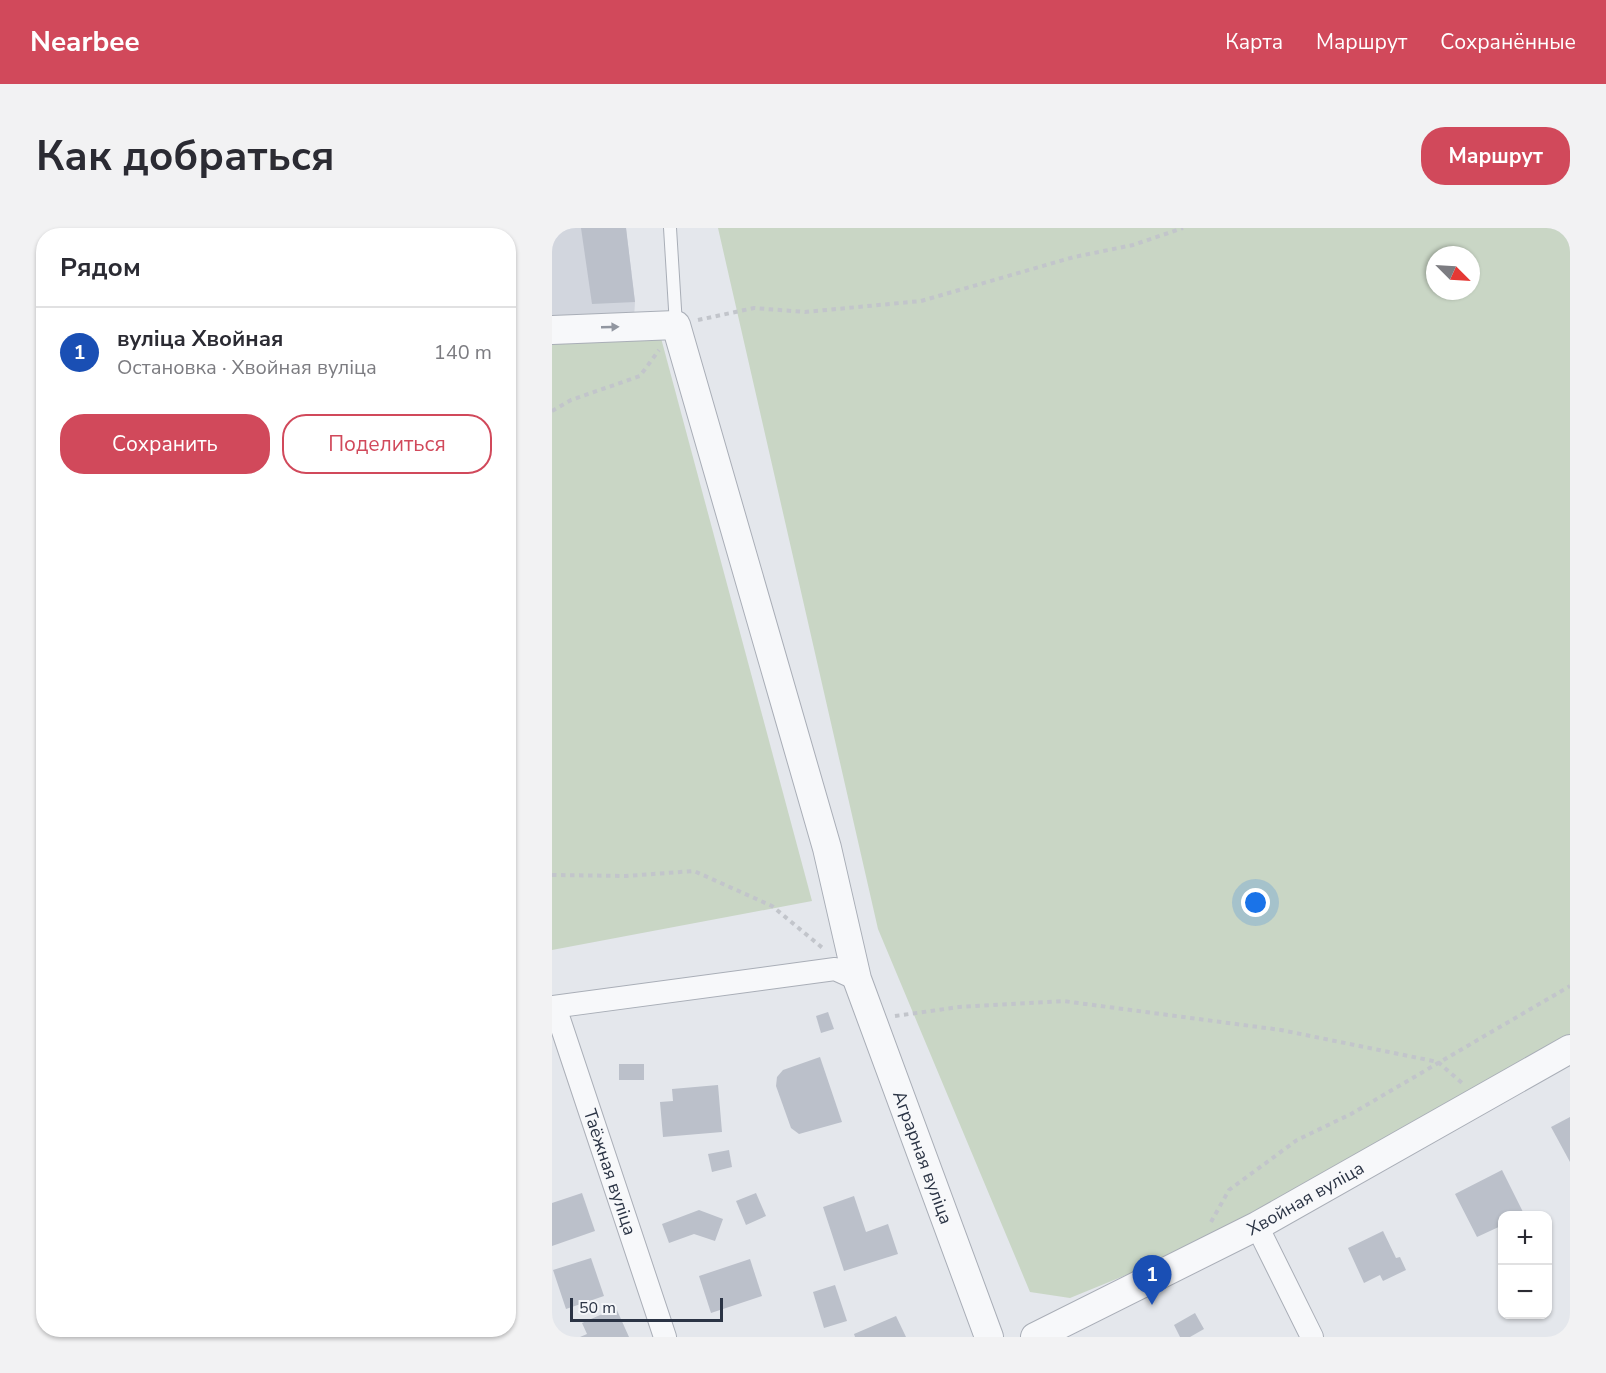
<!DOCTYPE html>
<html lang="ru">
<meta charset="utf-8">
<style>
body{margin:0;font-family:"Nunito Sans",sans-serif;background:#f2f2f3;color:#2b2b33}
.controls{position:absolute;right:18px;bottom:18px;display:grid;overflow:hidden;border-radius:12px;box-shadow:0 2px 4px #0004}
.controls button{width:54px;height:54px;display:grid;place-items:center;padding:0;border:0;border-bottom:2px solid #e1e1e2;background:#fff;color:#2b2b33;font:30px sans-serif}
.compass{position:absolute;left:874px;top:18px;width:54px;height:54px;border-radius:50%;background:#fff;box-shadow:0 2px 4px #0004;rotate:114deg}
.scale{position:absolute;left:18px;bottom:15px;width:153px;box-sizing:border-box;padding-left:6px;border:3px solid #2b3445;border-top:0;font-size:16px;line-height:21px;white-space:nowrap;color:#2b3445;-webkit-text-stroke:4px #f4f6f9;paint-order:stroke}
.you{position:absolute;left:704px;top:675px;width:21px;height:21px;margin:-15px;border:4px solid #fff;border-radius:50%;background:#1a73e8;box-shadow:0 0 0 9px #1a73e833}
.badge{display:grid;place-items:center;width:39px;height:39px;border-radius:50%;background:#d1495b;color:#fff;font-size:20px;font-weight:700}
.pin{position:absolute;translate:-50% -50px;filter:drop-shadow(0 2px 3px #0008)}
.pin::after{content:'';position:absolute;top:32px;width:21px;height:18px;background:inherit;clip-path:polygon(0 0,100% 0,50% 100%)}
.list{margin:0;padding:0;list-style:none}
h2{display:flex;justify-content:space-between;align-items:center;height:78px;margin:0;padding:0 24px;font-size:26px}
h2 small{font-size:20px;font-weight:400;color:#7c7c81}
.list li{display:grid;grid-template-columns:39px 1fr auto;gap:18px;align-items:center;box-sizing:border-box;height:90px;padding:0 24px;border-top:2px solid #e1e1e2}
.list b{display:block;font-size:22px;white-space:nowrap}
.list p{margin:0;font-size:20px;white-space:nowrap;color:#7c7c81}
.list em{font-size:20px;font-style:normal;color:#7c7c81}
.actions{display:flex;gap:12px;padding:18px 24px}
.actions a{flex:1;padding:14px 0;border:2px solid #d1495b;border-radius:24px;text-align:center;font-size:21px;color:#d1495b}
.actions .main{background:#d1495b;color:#fff}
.map{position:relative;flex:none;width:1018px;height:1109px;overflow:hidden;border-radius:24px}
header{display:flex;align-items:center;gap:36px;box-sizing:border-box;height:84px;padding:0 30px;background:#d1495b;color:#fff}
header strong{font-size:28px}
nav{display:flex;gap:33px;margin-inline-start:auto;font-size:21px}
.intro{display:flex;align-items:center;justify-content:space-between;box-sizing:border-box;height:144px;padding:0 36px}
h1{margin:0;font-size:42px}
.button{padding:15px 27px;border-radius:24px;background:#d1495b;color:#fff;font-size:21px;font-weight:700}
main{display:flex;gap:36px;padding:0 36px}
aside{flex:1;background:#fff;border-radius:24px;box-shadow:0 2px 4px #0004}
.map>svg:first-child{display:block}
.built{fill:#d2d6de}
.green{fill:#c9d6c5;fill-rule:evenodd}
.building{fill:#bbc0ca}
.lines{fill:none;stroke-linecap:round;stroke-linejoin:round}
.service-casing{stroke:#a9aeb7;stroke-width:14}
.minor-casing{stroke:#a9aeb7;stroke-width:24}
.tertiary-casing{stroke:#a9aeb7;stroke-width:30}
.path{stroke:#c2c5cb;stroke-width:4;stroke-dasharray:4.5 4.5;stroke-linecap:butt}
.service{stroke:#f7f8fa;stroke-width:12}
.minor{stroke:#f7f8fa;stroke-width:22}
.tertiary{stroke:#f7f8fa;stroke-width:28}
.oneway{fill:#9196a0}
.labels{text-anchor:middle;stroke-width:4.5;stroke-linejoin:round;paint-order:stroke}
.street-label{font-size:18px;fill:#2b3445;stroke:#f4f6f9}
</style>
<header>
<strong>Nearbee</strong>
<nav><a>Карта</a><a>Маршрут</a><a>Сохранённые</a></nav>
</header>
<div class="intro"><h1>Как добраться</h1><a class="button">Маршрут</a></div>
<main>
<aside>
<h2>Рядом<small></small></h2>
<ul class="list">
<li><span class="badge" style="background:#1a4fb4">1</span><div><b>вуліца Хвойная</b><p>Остановка · Хвойная вуліца</p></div><em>140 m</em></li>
</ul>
<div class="actions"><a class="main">Сохранить</a><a>Поделиться</a></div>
</aside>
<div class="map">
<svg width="1018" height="1109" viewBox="0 0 1018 1109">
<rect width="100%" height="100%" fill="#e4e7ec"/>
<!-- built -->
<path class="built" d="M0,0H74L83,74L82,90L0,93Z"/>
<!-- green -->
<g class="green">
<path d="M166,0H1018V806L703,984L601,1036L518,1070L478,1064L326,701ZM883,27H919V63H883Z"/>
<path d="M109,110L260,673L0,722V116Z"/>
</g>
<!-- building -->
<g class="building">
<path d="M29,0H74L83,74L40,76Z"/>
<path d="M276,784L282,801L269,805L264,788Z"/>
<path d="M268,829L290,894L247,906L239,900L224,858L225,849L231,842Z"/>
<rect x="67" y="836" width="25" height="16"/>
<path d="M166,857L170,904L111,909L108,874L121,873L120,861Z"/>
<path d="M1018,889V934L999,899Z"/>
<path d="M177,922L180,939L160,944L156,926Z"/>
<path d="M950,942L972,986L951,988V997L925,1009L903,966Z"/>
<path d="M30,965L43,1003L0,1018V975Z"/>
<path d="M204,965L214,988L194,997L184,973Z"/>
<path d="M302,968L314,1004L336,996L346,1026L292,1043L271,979Z"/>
<path d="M147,982L171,991L163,1013L142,1006L117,1015L110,996Z"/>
<path d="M831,1003L844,1030L848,1029L854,1042L831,1053L828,1047L812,1055L796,1020Z"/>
<path d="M39,1030L52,1068L14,1081L1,1042Z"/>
<path d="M198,1031L210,1068L159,1085L147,1048Z"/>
<path d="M283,1057L295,1093L272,1100L261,1064Z"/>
<path d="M64,1080L77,1109H28L35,1106L30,1095Z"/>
<path d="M643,1085L652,1101L638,1109H628L622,1097Z"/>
<path d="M344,1088L354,1109H303L302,1106Z"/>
</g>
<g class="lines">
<defs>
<path id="service" d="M118,0L124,97"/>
<g id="minor">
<path d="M0,779L283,741L305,751"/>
<path id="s1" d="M3,779L113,1109"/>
<path d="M705,998L760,1109"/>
</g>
<g id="tertiary">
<path id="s2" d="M0,102L124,97L275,620L305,751L437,1109"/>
<path id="s3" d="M483,1109L705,998L1018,821"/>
</g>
</defs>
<!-- service casing -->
<use href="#service" class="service-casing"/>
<!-- minor casing -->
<use href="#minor" class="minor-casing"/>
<!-- tertiary casing -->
<use href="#tertiary" class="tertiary-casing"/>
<!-- path -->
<g class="path">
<path d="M146,92L202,80L253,84L369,73L522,29L581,17L631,0"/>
<path d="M0,183L19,172L88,148L107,122"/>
<path d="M0,647L74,648L142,643L220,678L273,722"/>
<path d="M343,788L407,779L511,773L729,802L886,834L910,855"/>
<path d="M659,994L677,962L745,912L799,886L1018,758"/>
</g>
<!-- service -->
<use href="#service" class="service"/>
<!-- minor -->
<use href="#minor" class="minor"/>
<!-- tertiary -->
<use href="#tertiary" class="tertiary"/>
</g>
<!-- one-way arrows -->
<defs><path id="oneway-solid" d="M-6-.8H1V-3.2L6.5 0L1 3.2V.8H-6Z" transform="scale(1.5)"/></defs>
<use class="oneway" href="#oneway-solid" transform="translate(58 99) rotate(-2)"/>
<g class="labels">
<!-- street labels -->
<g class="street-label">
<text dy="6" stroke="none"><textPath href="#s2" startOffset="993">Аграрная вуліца</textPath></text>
<text dy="6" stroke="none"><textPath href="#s1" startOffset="174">Таёжная вуліца</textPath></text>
<text dy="6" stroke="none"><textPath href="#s3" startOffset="304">Хвойная вуліца</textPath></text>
</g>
</g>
</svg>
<div class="controls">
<button>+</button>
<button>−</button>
</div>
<svg class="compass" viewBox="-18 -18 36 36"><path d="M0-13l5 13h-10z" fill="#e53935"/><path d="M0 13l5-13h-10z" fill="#7c7c81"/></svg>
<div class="scale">50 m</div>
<div class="you"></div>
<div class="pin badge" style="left:600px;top:1077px;background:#1a4fb4">1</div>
</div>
</main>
